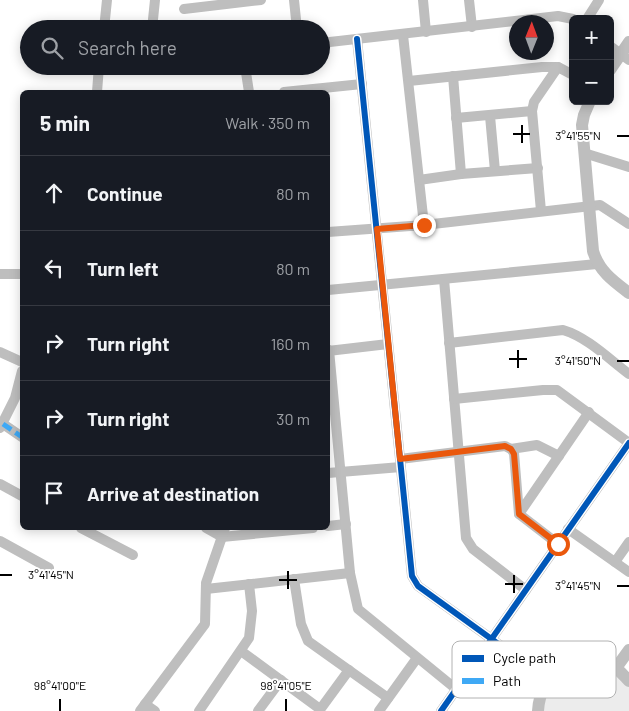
<!DOCTYPE html>
<meta charset="utf-8">
<style>
body{margin:0;font-family:Barlow,sans-serif;background:#20242c;color:#f1f3f6}
.controls{position:absolute;right:15px;top:15px;display:grid;overflow:hidden;border-radius:8px;box-shadow:0 2px 12px #0003}
.controls button{width:45px;height:45px;display:grid;place-items:center;padding:0;border:0;border-bottom:1px solid #363941;background:#171b24;color:#f1f3f6;font:25px sans-serif}
.compass{position:absolute;left:509px;top:15px;width:45px;height:45px;border-radius:50%;background:#171b24;box-shadow:0 2px 12px #0003;rotate:1deg}
.stop{position:absolute;width:15px;height:15px;margin:-11px;border:4px solid #ea580c;border-radius:50%;background:#fff}
.stop.end{background:#ea580c;border-color:#fff;box-shadow:0 1px 5px #0008}
.list{margin:0;padding:0;list-style:none}
h2{display:flex;justify-content:space-between;align-items:center;height:65px;margin:0;padding:0 20px;font-size:21px}
h2 small{font-size:16px;font-weight:400;color:#9ea1a6}
.list li{display:grid;grid-template-columns:32px 1fr auto;gap:15px;align-items:center;box-sizing:border-box;height:75px;padding:0 20px;border-top:1px solid #363941}
.list b{display:block;font-size:19px;white-space:nowrap}
.list em{font-size:16px;font-style:normal;color:#9ea1a6}
.icon{flex:none;width:28px;height:28px;fill:none;stroke:currentColor;stroke-width:2;stroke-linecap:round;stroke-linejoin:round}
.map{position:relative;flex:none;width:629px;height:711px;overflow:hidden}
.search{position:absolute;background:#171b24;box-shadow:0 2px 12px #0003;left:20px;top:20px;width:310px;height:55px;display:flex;align-items:center;gap:12px;box-sizing:border-box;padding:0 18px;border-radius:28px;color:#9ea1a6;font-size:19px}
.panel{position:absolute;background:#171b24;box-shadow:0 2px 12px #0003;left:20px;top:90px;width:310px;height:440px;border-radius:8px}
.map>svg:first-child{display:block}
.green{fill:#ececec}
.lines{fill:none;stroke-linecap:round;stroke-linejoin:round}
.minor{stroke:#bebebe;stroke-width:10}
.tertiary{stroke:#bebebe;stroke-width:12}
.quiet{stroke:#3fa9f5;stroke-width:5;stroke-dasharray:10 5;stroke-linecap:butt}
.cycleway-casing{stroke:#fff;stroke-width:9}
.cycleway{stroke:#0057b8;stroke-width:6}
.route{stroke:#ea580c;stroke-width:6}
.ticks{fill:none;stroke:#000;stroke-width:2}
.key{fill:#fff;stroke:#b2b2b2;stroke-width:1}
.key-label{font-size:14px;fill:#000}
.ticks-label{font-size:12px;text-anchor:middle;fill:#000;stroke:#fff;stroke-width:4;stroke-linejoin:round;paint-order:stroke}
</style>
<div class="map">
<svg width="629" height="711" viewBox="0 0 629 711">
<rect width="100%" height="100%" fill="#fff"/>
<!-- green -->
<path class="green" d="M598,660L629,681V711H539L561,666Z"/>
<g class="lines">
<!-- minor -->
<g class="minor">
<path d="M294,0L297,29"/>
<path d="M423,0L426,32"/>
<path d="M469,0L472,27"/>
<path d="M184,9L261,0"/>
<path d="M587,19L599,0"/>
<path d="M104,29L107,0"/>
<path d="M152,29L155,0"/>
<path d="M403,35L424,225"/>
<path d="M357,39L412,576L418,586L547,679"/>
<path d="M321,43L558,16L573,19"/>
<path d="M610,46L629,60"/>
<path d="M245,66L249,92"/>
<path d="M453,76L461,174"/>
<path d="M409,81L542,67H558L573,75"/>
<path d="M97,92L99,66"/>
<path d="M284,92L362,84"/>
<path d="M490,116L495,171"/>
<path d="M456,118L532,111"/>
<path d="M584,153L629,167"/>
<path d="M419,180L461,174L538,168"/>
<path d="M541,211L532,111L534,102L558,67"/>
<path d="M328,232L424,225L600,205L629,224"/>
<path d="M0,274H22"/>
<path d="M444,279L466,538L473,549L526,590"/>
<path d="M328,290L597,264"/>
<path d="M449,343L563,330C587,337 609,359 629,374"/>
<path d="M329,350L350,573L358,609L456,689"/>
<path d="M328,351L388,344"/>
<path d="M0,352L22,362"/>
<path d="M454,399L543,390H557L629,443"/>
<path d="M3,424L22,437"/>
<path d="M0,428L15,398L22,371"/>
<path d="M511,449L537,445L559,456"/>
<path d="M400,459L505,446L511,449L514,453L519,514L558,544"/>
<path d="M328,473L401,467"/>
<path d="M0,484L22,496"/>
<path d="M519,514L589,412"/>
<path d="M328,526L346,524"/>
<path d="M81,528L133,555"/>
<path d="M206,528L222,537L313,528"/>
<path d="M568,529L629,572"/>
<path d="M0,541L49,568"/>
<path d="M615,562L629,542"/>
<path d="M294,579L301,624L308,641L388,698"/>
<path d="M206,589L350,573"/>
<path d="M241,651L320,709"/>
<path d="M145,704L155,711"/>
<path d="M140,711L205,624L206,583L225,528"/>
<path d="M199,711L249,638L252,611L249,584"/>
<path d="M258,711L281,680"/>
<path d="M319,711L349,670"/>
<path d="M379,711L417,658"/>
<path d="M441,711L629,443"/>
</g>
<!-- tertiary -->
<g class="tertiary">
<path d="M610,70L629,42"/>
<path d="M590,101L584,115L582,125L593,251C599,271 613,281 629,293"/>
<path d="M616,668L629,650"/>
<path d="M538,711C540,671 579,645 615,667C620,671 625,677 629,681"/>
</g>
<!-- quiet -->
<path class="quiet" d="M3,424L22,437"/>
<defs>
<g id="cycleway">
<path d="M357,39L412,576L418,586L547,679"/>
<path d="M441,711L629,443"/>
</g>
</defs>
<!-- cycleway casing -->
<use href="#cycleway" class="cycleway-casing"/>
<!-- cycleway -->
<use href="#cycleway" class="cycleway"/>
</g>
<g class="lines">
<!-- route -->
<path class="route" d="M424,225L377,229L400,459L505,446L511,449L514,454L519,514L558,544"/>
</g>
<!-- ticks -->
<path class="ticks" d="M513,134H530M617,136H629M522,143V125M509,359H527M617,361H629M518,368V350M0,575H12M279,580H297M505,584H523M617,586H629M288,589V571M514,593V575M60,711V699M286,711V699"/>
<!-- legend -->
<rect x="452" y="641" width="164" height="57" rx="8" class="key"/>
<rect x="462" y="655" width="22" height="7" fill="#0057b8"/>
<rect x="462" y="678" width="22" height="6" fill="#3fa9f5"/>
<g class="key-label">
<text x="493" y="663">Cycle path</text>
<text x="493" y="686">Path</text>
</g>
<g class="ticks-label">
<text x="578" y="140">3°41'55"N</text>
<text x="578" y="365">3°41'50"N</text>
<text x="51" y="579">3°41'45"N</text>
<text x="578" y="590">3°41'45"N</text>
<text x="60" y="690">98°41'00"E</text>
<text x="286" y="690">98°41'05"E</text>
</g>
</svg>
<div class="controls">
<button>+</button>
<button>−</button>
</div>
<svg class="compass" viewBox="-18 -18 36 36"><path d="M0-13l5 13h-10z" fill="#e53935"/><path d="M0 13l5-13h-10z" fill="#9ea1a6"/></svg>
<div class="stop" style="left:558px;top:544px"></div>
<div class="stop end" style="left:424px;top:225px"></div>
<div class="search"><svg class="icon" aria-label="search" viewBox="0 0 24 24"><circle cx="10" cy="10" r="6"/><path d="M15 15l6 6"/></svg>Search here</div>
<section class="panel">
<h2>5 min<small>Walk · 350 m</small></h2>
<ul class="list">
<li><svg class="icon" aria-label="ahead" viewBox="0 0 24 24"><path d="M12 20V5M6 11l6-6 6 6"/></svg><div><b>Continue</b></div><em>80 m</em></li>
<li><svg class="icon" aria-label="left" viewBox="0 0 24 24"><path d="M17 20v-9H6M10 6l-5 5 5 5"/></svg><div><b>Turn left</b></div><em>80 m</em></li>
<li><svg class="icon" aria-label="right" viewBox="0 0 24 24"><path d="M7 20v-9h11M14 6l5 5-5 5"/></svg><div><b>Turn right</b></div><em>160 m</em></li>
<li><svg class="icon" aria-label="right" viewBox="0 0 24 24"><path d="M7 20v-9h11M14 6l5 5-5 5"/></svg><div><b>Turn right</b></div><em>30 m</em></li>
<li><svg class="icon" aria-label="arrive" viewBox="0 0 24 24"><path d="M6 21V4h12l-3 4 3 4H6"/></svg><div><b>Arrive at destination</b></div></li>
</ul>
</section>
</div>
